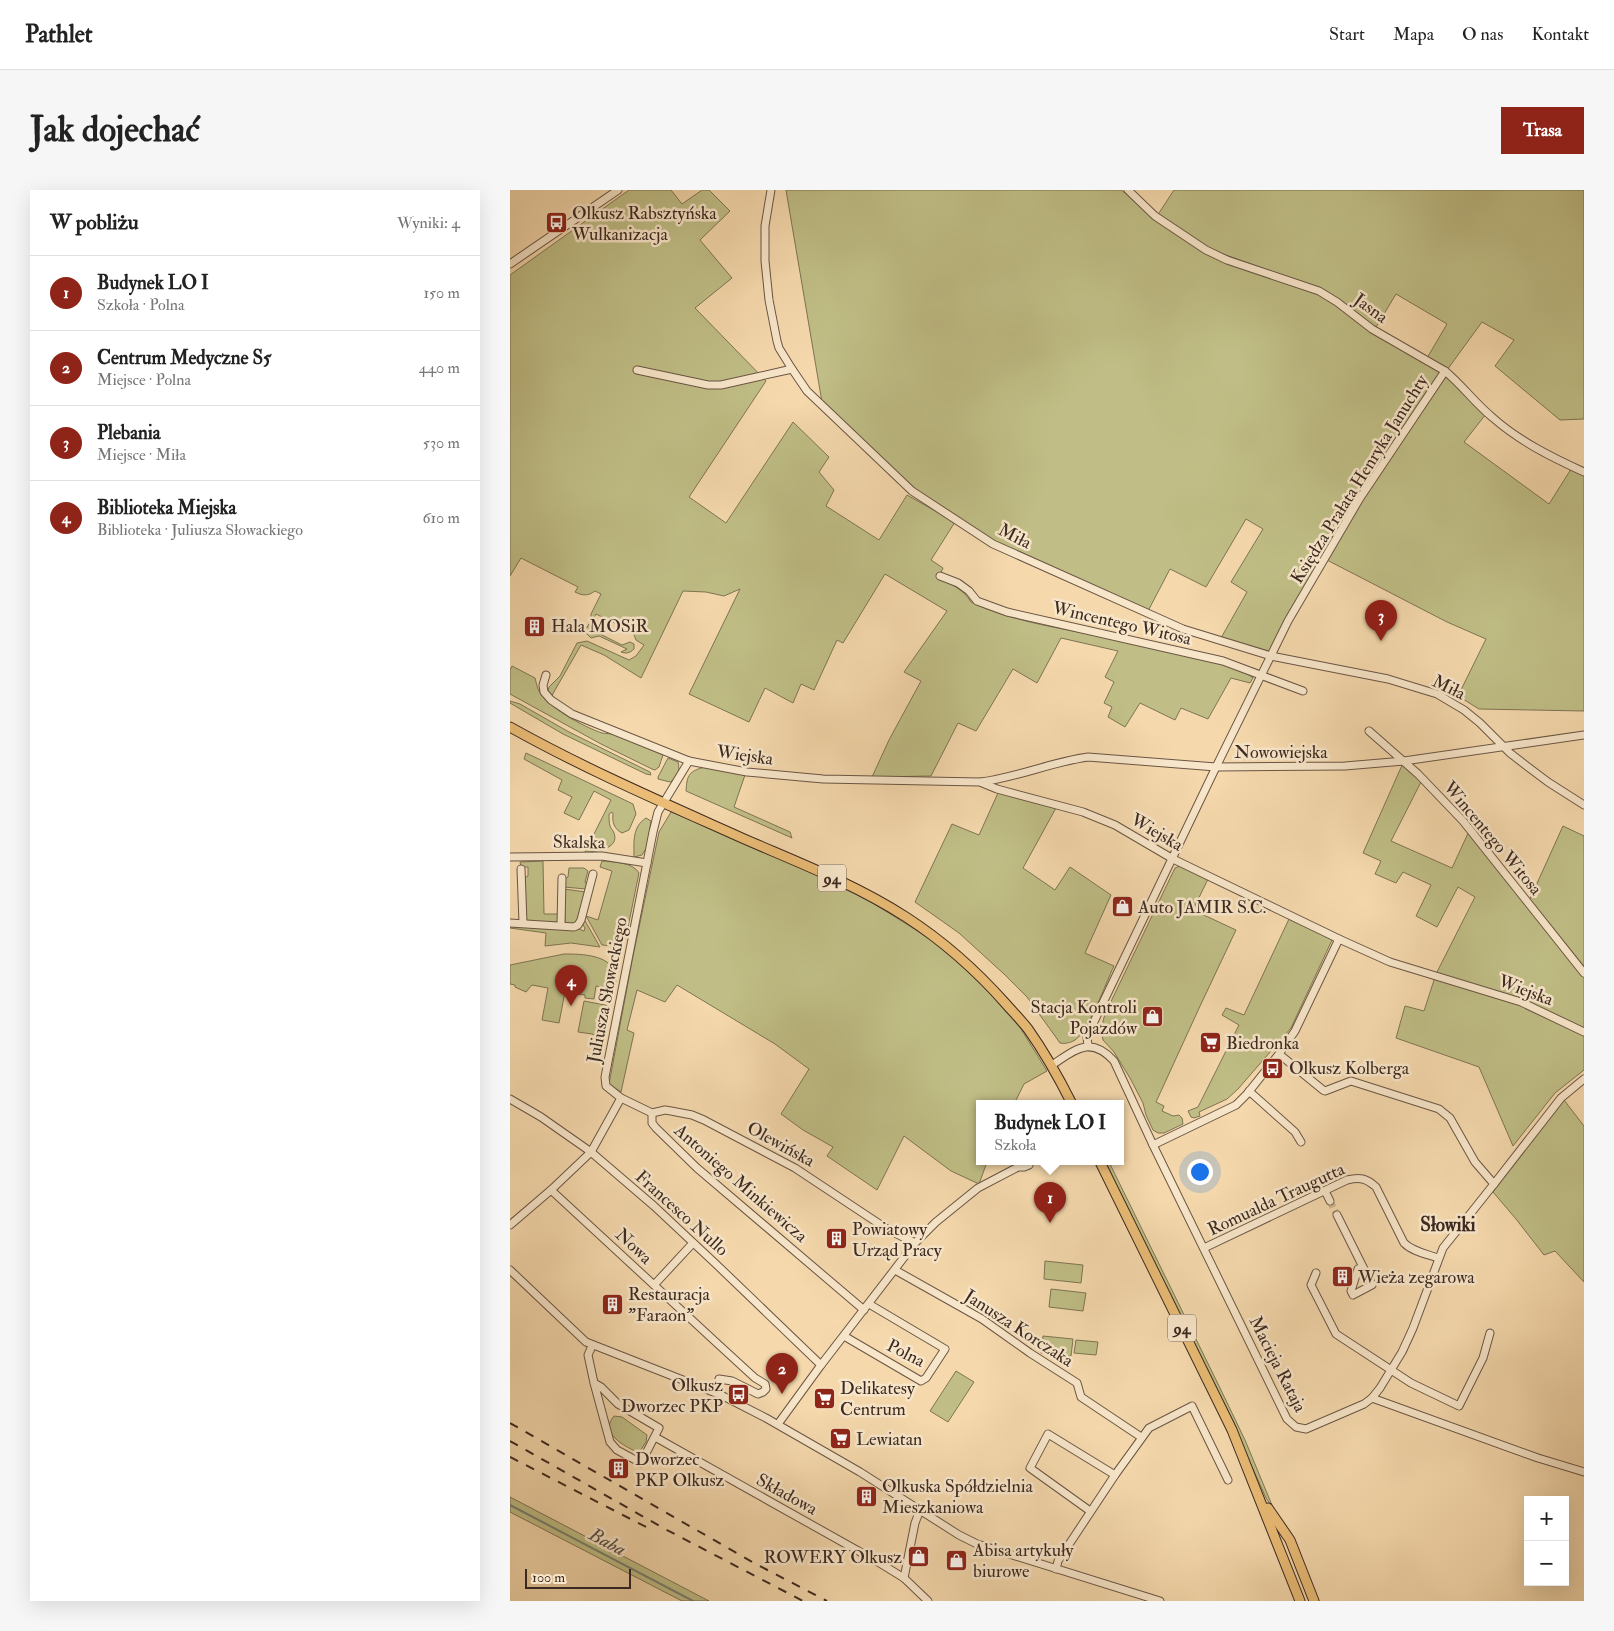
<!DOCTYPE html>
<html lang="pl">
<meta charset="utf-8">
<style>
body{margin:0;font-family:"IM FELL Double Pica",serif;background:#f6f6f6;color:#222}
.controls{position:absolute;right:15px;bottom:15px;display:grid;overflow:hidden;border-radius:0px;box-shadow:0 5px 20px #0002}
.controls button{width:45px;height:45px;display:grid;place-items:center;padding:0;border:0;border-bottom:1px solid #e0e0e0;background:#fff;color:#222;font:25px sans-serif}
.scale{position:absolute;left:15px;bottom:12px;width:106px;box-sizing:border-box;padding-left:5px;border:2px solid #3c2921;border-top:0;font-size:14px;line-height:18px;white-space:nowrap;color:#3c2921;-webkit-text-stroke:4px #f8e6ca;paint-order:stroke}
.you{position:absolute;left:689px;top:981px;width:18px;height:18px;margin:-12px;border:4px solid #fff;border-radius:50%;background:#1a73e8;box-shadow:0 0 0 8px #1a73e833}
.badge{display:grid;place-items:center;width:32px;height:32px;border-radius:50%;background:#8f2418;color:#fff;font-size:16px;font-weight:700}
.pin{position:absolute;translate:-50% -41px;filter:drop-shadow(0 1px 2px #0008)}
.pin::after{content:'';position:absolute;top:26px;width:18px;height:15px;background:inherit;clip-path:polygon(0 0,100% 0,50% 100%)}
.popup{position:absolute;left:466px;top:910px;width:148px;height:65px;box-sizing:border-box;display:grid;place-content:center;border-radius:0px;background:#fff;filter:drop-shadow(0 1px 4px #0005);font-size:16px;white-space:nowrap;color:#767676}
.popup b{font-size:19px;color:#222}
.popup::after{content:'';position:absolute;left:50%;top:100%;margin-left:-10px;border:10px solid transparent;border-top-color:#fff}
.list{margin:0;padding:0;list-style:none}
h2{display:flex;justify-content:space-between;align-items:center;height:65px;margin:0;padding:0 20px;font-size:21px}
h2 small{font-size:16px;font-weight:400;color:#767676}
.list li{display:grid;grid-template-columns:32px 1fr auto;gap:15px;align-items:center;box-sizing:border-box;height:75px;padding:0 20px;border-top:1px solid #e0e0e0}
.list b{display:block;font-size:19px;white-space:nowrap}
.list p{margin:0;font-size:16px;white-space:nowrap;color:#767676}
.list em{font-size:16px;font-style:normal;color:#767676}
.map{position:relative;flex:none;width:1074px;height:1411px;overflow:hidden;border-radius:0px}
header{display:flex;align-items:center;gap:30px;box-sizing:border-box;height:70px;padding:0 25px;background:#fff;border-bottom:1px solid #e0e0e0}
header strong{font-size:24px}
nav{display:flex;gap:28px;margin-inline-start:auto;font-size:18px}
.intro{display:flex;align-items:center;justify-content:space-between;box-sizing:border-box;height:120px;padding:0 30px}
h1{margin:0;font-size:35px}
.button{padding:12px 22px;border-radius:0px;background:#8f2418;color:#fff;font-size:18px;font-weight:700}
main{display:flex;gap:30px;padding:0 30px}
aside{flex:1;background:#fff;border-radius:0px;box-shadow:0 5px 20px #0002}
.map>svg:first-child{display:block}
.green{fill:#c0be86;stroke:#7e7454}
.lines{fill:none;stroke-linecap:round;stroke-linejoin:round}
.stream{stroke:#768072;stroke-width:2}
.minor-tunnel{stroke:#d0b691;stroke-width:7;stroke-dasharray:7 3.5;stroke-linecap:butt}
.minor-casing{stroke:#6a5544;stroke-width:9}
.major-casing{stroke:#3c2921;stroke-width:11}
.minor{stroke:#f8e6ca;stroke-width:7}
.major{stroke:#eabc76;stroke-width:9}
.rail{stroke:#3c2921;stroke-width:2;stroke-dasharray:9 9;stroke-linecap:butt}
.labels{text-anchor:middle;stroke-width:5;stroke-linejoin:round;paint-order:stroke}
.shield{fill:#f8e6ca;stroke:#746254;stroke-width:1}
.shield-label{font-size:16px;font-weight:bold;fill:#3c2921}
.poi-label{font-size:18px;fill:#3c2921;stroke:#f8e6ca;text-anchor:start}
.street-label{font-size:18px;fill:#3c2921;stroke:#f8e6ca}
.neighbourhood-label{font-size:19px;font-weight:bold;fill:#3c2921;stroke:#f8e6ca}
.water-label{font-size:19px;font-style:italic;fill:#544d43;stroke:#f8e6ca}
</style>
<header>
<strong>Pathlet</strong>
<nav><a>Start</a><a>Mapa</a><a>O nas</a><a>Kontakt</a></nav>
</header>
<div class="intro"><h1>Jak dojechać</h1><a class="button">Trasa</a></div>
<main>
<aside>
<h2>W pobliżu<small>Wyniki: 4</small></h2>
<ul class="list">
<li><span class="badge">1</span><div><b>Budynek LO I</b><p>Szkoła · Polna</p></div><em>150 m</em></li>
<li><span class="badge">2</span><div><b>Centrum Medyczne S5</b><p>Miejsce · Polna</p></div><em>440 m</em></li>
<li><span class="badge">3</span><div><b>Plebania</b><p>Miejsce · Miła</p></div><em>530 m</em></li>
<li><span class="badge">4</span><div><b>Biblioteka Miejska</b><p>Biblioteka · Juliusza Słowackiego</p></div><em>610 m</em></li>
</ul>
</aside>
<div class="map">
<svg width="1074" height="1411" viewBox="0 0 1074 1411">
<rect width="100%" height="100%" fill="#f5d9ad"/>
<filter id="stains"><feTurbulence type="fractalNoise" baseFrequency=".004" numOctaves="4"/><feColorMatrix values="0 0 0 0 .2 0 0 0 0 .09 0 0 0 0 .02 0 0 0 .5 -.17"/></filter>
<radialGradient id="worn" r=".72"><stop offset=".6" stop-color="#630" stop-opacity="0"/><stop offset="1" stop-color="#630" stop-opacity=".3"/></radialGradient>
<!-- green -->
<g class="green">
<path d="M119,0H161L172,14L192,0H199L220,21L190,50L222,88L185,118L256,191L179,307L216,333L283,232L319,267L309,282L324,300L316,316L369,350L397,305L445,332L421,370L433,378L428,389C442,394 453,399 461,412C496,429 537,436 574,443C609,450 644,458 679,466C697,471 729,475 743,488L740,493L721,488L698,529L671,518L665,530L630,513L615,537L598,527L602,517L594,513L604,492L595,487L608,461L551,448L527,493L503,479L466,541L448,533L421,586L362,587L379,550L411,491L394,482L437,421L375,384L333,453L327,450L304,500L291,494L283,513L255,498L239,532L179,504L230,399L214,406L196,402L173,401L131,488L94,465L71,455L41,507L38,501L39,497L50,486L67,453L77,451L119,470L126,466L134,455L126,450L123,442L86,424L83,429L81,427V424L91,404L85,401C78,406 73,406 65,402L68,397L11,368L0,386V85Z"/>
<path d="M276,0H611L692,59L802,100L945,191L976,224L954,252L1039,314L1063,276L1074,281V521L969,519L948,506L976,449L937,432L815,369L764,463L711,448L737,402L721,392L753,339L736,329L696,397L660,379L638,421L486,352L400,296L313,218Z"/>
<path d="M664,0H1074V229L1050,230L985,176L1004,150L972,132L937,180L917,168L937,134L886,104L865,139L809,98L699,59L647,26Z"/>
<path d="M79,434L85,435L80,439L112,455L120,452L124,454V459C120,463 116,464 111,462L117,459L89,446L81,448L77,444L76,439Z"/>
<path d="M2,476L25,488C26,492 27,496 28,499C36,517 74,537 92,543C96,544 101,543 106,545L153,565L149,577L145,580L142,579L91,554L0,504V480Z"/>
<path d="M0,511L10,514L59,542L140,582L141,585L136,584L53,544L0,513Z"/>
<path d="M16,563L123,614L126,624L119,640L112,643C104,639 102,632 103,624L102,622L99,624C99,627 99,633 100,636C101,639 103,640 104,643C110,659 85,662 75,662L101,610L84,601L69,630L54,623L62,607L48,600L52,590L14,569Z"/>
<path d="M158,568L168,572C170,582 169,587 160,592L148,589V587Z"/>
<path d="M893,573L912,590L881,651L942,678L960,639L1019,711L1053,636L1074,646V880L1045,903L1003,956L969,877L886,848L895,816L914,821L926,784L965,707L948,697L927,737L906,726L921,695L893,682L886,693L865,684L871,671L853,663Z"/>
<path d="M195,577L235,585L224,617L280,642L282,648L176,601C177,585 179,581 195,577Z"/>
<path d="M488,603L512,608L546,618L513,678L545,700L560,677L601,705L575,763L604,776C596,792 579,841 565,850C560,853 555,854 550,853L517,807L494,784L449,743L405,712L442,634L469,645Z"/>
<path d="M161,622L231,650L350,705L433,757L476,797L511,839L537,881L514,894L504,914H470V972H477L469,994L441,981L394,946L367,1000L317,966L323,957L293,940L271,924L299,879L265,854L167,795L155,812L127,800L117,840L124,843L111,902L99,894L123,766L149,642Z"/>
<path d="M136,628L141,631L137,657L132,665L124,667C124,652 122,637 136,628Z"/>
<path d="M33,671L34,724H48V732L46,733L17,731L16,729L13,689L18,686V677H11L10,672Z"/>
<path d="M92,671C103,672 123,672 129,683L116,747C111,758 102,756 92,755L76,726L88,730L102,681L90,677Z"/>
<path d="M670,676L698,689L683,720L726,740L691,814L646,912L654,916L652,921L663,926L669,925L672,928L673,934L654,943H648L643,940L636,925L633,913L620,888L604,862L593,850L591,839L595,824L665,678Z"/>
<path d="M59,678H74L78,681L75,692L78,696L76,699L54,697L55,689L58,687Z"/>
<path d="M54,699L76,702L68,731L65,734H56L55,732Z"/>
<path d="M74,729L90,757L61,753L35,756L36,743L0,738V734L66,738L74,741L75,738L72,733Z"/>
<path d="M779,729L823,748L781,838L728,899L717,909L689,922L690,926L684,928L681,927L678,921L688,917L729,835L712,825L716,818L734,825Z"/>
<path d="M54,764C71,764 105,764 106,789C106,796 102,805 101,812L91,810L89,805L90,797L86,796L84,809L75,808V805L55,802L49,833L32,830L38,798L22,795L16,802L5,797V795L0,794V775Z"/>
<path d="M74,811L100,816L94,849L82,844L68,842Z"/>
<path d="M1054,910L1074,936V1092L1045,1061L1034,1065L1006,1029L983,1002Z"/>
<path d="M595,972H599L710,1198L735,1250L764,1320L756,1308L721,1230Z"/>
<path d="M535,1071L573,1075L571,1093L534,1089Z"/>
<path d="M541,1099L576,1103L573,1121L539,1117Z"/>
<path d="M533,1146L563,1149L561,1166L531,1163Z"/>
<path d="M566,1150L588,1152L586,1165L564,1163Z"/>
<path d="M446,1181L464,1192L438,1232L420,1221Z"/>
<path d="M104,1226L112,1227L137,1245L136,1252L130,1261L127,1262C114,1256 89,1243 104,1226Z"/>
<path d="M0,1307L199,1411H172L0,1322Z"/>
</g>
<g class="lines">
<!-- stream -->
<path class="stream" d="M0,1315L183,1411"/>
<!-- minor-tunnel -->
<path class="minor-tunnel" d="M820,1011L827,1025"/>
<defs>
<g id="minor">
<path d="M261,0L255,36V71L259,110L267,151L269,158L282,179L297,201L402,301L483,354L673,439L761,466L878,489L927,504L954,520L970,533L1000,563L1018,577L1038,592L1074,615"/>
<path d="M618,0L645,26L696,60L717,70L809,101L827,112L862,139L935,181C952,195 965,213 982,227C1009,251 1041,267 1074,282"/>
<path d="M0,74L108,0"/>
<path d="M127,180L198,195H211L282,179"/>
<path d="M430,386L448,393L459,401L467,411L497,422L713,471L793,501"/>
<path d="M36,485L33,495L34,502L41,510L62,524L179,571L237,582L313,589L470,592L487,599L573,622L605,635L663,669L829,749L880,772L1011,812L1074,842"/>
<path d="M859,541L908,584L953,631L1074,783"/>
<path d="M471,592C508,587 542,572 578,567L706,577L835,576L894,571L1074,545"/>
<path d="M0,667L92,666L137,673"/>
<path d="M11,679L13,733"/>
<path d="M0,733L64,737L68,735L71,730L83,684"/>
<path d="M51,735L52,688"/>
<path d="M578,856L577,847L589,821L706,577L778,431L850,308L935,181"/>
<path d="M769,864L813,900L815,901L841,891L929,919L940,928L965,972L984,994"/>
<path d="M542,875C565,860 580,845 604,871L643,955L777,1229L786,1237L796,1239L854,1214L862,1208L870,1198L892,1162L903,1138L933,1058L984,994L1051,908L1074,889"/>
<path d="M739,901L785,942L791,952"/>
<path d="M111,908L142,923L155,920L161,921L182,925L194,930L285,978L377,1039L405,1053"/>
<path d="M0,909L31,927L81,962L144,1016L208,1076L311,1175"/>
<path d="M142,923V933L146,938L187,978L354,1120"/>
<path d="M643,955L726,915L737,904L769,864L785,841L829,749"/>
<path d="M41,1000L209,1155L245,1188L255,1194L256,1199L253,1202L248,1204L222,1191L209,1189"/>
<path d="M815,1001L820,1011"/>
<path d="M827,1025L862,1095L843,1105L841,1101L848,1079L852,1077"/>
<path d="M0,1035L41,1000L81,962L111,908L96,896L95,887L143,642L148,622L179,571"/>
<path d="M694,1058L837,990C850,987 856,988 866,997L894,1053C903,1062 917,1064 928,1068"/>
<path d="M0,1080L76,1152L211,1205L256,1228L350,1282L449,1345L467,1354L650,1411"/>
<path d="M385,1080L472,1129L520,1163L567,1193L571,1207L631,1247"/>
<path d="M806,1083L801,1095L826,1144L901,1193L949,1216L973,1168L980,1143"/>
<path d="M144,1095L183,1053"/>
<path d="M334,1146L411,1191L416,1188L435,1159L359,1114"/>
<path d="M82,1156L78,1165L84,1193L100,1252L107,1260L131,1273L149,1238L108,1214L91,1197L84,1193"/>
<path d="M862,1208L1028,1268L1074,1282"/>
<path d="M268,1234L311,1175L405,1053L426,1032L468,998L508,977H514L519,975"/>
<path d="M145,1247L368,1372L394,1388L418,1411"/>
<path d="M580,1321L520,1278L538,1244L605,1285"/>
<path d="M546,1379L548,1371L605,1285L639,1238L682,1216L718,1290"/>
<path d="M394,1388L405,1333L410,1320"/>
</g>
<g id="major">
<path d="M0,537C75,579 154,613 232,648C287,672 345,694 396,727C433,751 466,780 496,814C503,822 511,830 518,839C535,863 549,888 562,914"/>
<path d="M590,972L722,1240L790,1411"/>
<path d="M758,1318L780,1350L804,1411"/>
</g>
</defs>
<!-- minor casing -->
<use href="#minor" class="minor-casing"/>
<!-- major casing -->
<use href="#major" class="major-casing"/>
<!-- minor -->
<use href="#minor" class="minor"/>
<!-- major -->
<use href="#major" class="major"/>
<!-- rail -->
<g class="rail">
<path d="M0,1233L244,1373L317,1411"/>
<path d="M0,1251L155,1339L293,1411"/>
<path d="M0,1267L140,1339"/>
</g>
</g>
<!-- icons -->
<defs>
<symbol id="bus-square" viewBox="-11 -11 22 22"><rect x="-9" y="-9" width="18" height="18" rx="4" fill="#8f2418" stroke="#f8e6ca"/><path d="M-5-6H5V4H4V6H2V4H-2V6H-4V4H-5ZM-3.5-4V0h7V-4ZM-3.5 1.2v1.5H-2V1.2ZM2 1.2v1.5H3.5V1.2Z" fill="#fff"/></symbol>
<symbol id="building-square" viewBox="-11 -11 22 22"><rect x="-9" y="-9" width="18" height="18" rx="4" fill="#8f2418" stroke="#f8e6ca"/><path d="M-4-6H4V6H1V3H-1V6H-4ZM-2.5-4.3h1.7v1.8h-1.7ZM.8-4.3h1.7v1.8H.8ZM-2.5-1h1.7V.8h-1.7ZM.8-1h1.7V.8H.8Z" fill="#fff"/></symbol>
<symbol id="shop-square" viewBox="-11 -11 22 22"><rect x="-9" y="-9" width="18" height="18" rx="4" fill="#8f2418" stroke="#f8e6ca"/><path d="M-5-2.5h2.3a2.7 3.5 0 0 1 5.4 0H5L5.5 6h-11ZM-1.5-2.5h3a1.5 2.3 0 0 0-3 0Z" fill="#fff"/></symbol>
<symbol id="supermarket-square" viewBox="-11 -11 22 22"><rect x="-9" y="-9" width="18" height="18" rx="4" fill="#8f2418" stroke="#f8e6ca"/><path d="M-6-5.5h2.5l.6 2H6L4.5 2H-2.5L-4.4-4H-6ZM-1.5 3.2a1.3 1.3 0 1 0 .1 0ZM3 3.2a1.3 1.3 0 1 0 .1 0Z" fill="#fff"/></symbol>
</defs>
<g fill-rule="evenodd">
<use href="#bus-square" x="34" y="20" width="25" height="25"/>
<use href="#building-square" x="12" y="424" width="25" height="25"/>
<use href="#shop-square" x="600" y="704" width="25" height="25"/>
<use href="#shop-square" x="630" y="814" width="25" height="25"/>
<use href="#supermarket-square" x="688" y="840" width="25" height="25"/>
<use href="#bus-square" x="750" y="866" width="25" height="25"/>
<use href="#building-square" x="314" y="1036" width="25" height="25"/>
<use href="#building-square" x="820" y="1074" width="25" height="25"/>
<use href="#building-square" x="90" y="1102" width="25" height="25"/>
<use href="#bus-square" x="216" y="1192" width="25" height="25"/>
<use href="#supermarket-square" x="302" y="1196" width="25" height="25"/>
<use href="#supermarket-square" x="318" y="1236" width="25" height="25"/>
<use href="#building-square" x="96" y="1266" width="25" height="25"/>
<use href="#building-square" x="344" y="1294" width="25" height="25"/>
<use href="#shop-square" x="396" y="1354" width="25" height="25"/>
<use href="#shop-square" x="434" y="1358" width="25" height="25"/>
</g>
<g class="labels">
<!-- shield labels -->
<g class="shield">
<rect x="308" y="674.5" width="28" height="27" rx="4"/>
<rect x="658" y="1124.5" width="28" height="27" rx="4"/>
</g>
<g class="shield-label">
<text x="322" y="694">94</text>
<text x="672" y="1144">94</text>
</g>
<!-- poi labels -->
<g class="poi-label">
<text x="62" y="29">Olkusz Rabsztyńska<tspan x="62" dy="21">Wulkanizacja</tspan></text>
<text x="41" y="442">Hala MOSiR</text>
<text x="628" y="723">Auto JAMIR S.C.</text>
<text x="627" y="823" text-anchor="end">Stacja Kontroli<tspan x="627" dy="21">Pojazdów</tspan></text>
<text x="716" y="859">Biedronka</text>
<text x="779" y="884">Olkusz Kolberga</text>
<text x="342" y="1045">Powiatowy<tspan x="342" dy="21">Urząd Pracy</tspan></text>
<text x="848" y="1093">Wieża zegarowa</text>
<text x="118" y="1110">Restauracja<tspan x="118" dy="21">"Faraon"</tspan></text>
<text x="213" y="1201" text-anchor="end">Olkusz<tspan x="213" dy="21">Dworzec PKP</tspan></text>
<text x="330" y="1204">Delikatesy<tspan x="330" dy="21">Centrum</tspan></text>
<text x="346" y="1255">Lewiatan</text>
<text x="125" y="1275">Dworzec<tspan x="125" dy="21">PKP Olkusz</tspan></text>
<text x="372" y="1302">Olkuska Spółdzielnia<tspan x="372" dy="21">Mieszkaniowa</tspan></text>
<text x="463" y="1366">Abisa artykuły<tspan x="463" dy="21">biurowe</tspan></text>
<text x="392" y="1373" text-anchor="end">ROWERY Olkusz</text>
</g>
<!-- street labels -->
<g class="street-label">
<text transform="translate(861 118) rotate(36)" y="6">Jasna</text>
<text transform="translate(849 289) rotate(-58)" y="6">Księdza Prałata Henryka Januchty</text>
<text transform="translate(505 346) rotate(27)" y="6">Miła</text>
<text transform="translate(612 433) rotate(13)" y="6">Wincentego Witosa</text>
<text transform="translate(939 497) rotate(26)" y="6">Miła</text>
<text x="771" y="568">Nowowiejska</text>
<text transform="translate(235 565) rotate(8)" y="6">Wiejska</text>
<text transform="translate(647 642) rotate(30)" y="6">Wiejska</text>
<text transform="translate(983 648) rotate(50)" y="6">Wincentego Witosa</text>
<text transform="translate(69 652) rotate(1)" y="6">Skalska</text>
<text transform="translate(97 800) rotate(-79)" y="6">Juliusza Słowackiego</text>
<text transform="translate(1016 800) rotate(21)" y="6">Wiejska</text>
<text transform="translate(271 954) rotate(29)" y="6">Olewińska</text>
<text transform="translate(231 993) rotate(41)" y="6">Antoniego Minkiewicza</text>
<text transform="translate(766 1009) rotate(-25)" y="6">Romualda Traugutta</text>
<text transform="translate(172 1023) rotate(42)" y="6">Francesco Nullo</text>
<text transform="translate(124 1056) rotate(43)" y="6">Nowa</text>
<text transform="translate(509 1138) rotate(33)" y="6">Janusza Korczaka</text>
<text transform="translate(396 1163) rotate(27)" y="6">Polna</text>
<text transform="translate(768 1174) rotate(63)" y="6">Macieja Rataja</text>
<text transform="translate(277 1304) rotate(29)" y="6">Składowa</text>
</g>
<!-- neighbourhood labels -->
<g class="neighbourhood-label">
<text x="938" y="1041">Słowiki</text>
</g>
<!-- water labels -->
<g class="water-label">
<text transform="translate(98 1351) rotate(28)" y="7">Baba</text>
</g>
</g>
<rect width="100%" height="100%" filter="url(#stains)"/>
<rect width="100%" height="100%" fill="url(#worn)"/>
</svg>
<div class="controls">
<button>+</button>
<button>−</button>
</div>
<div class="scale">100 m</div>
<div class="you"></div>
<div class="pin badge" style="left:540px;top:1033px">1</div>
<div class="popup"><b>Budynek LO I</b>Szkoła</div>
<div class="pin badge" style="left:272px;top:1204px">2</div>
<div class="pin badge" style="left:871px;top:451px">3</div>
<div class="pin badge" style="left:61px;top:816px">4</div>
</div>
</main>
